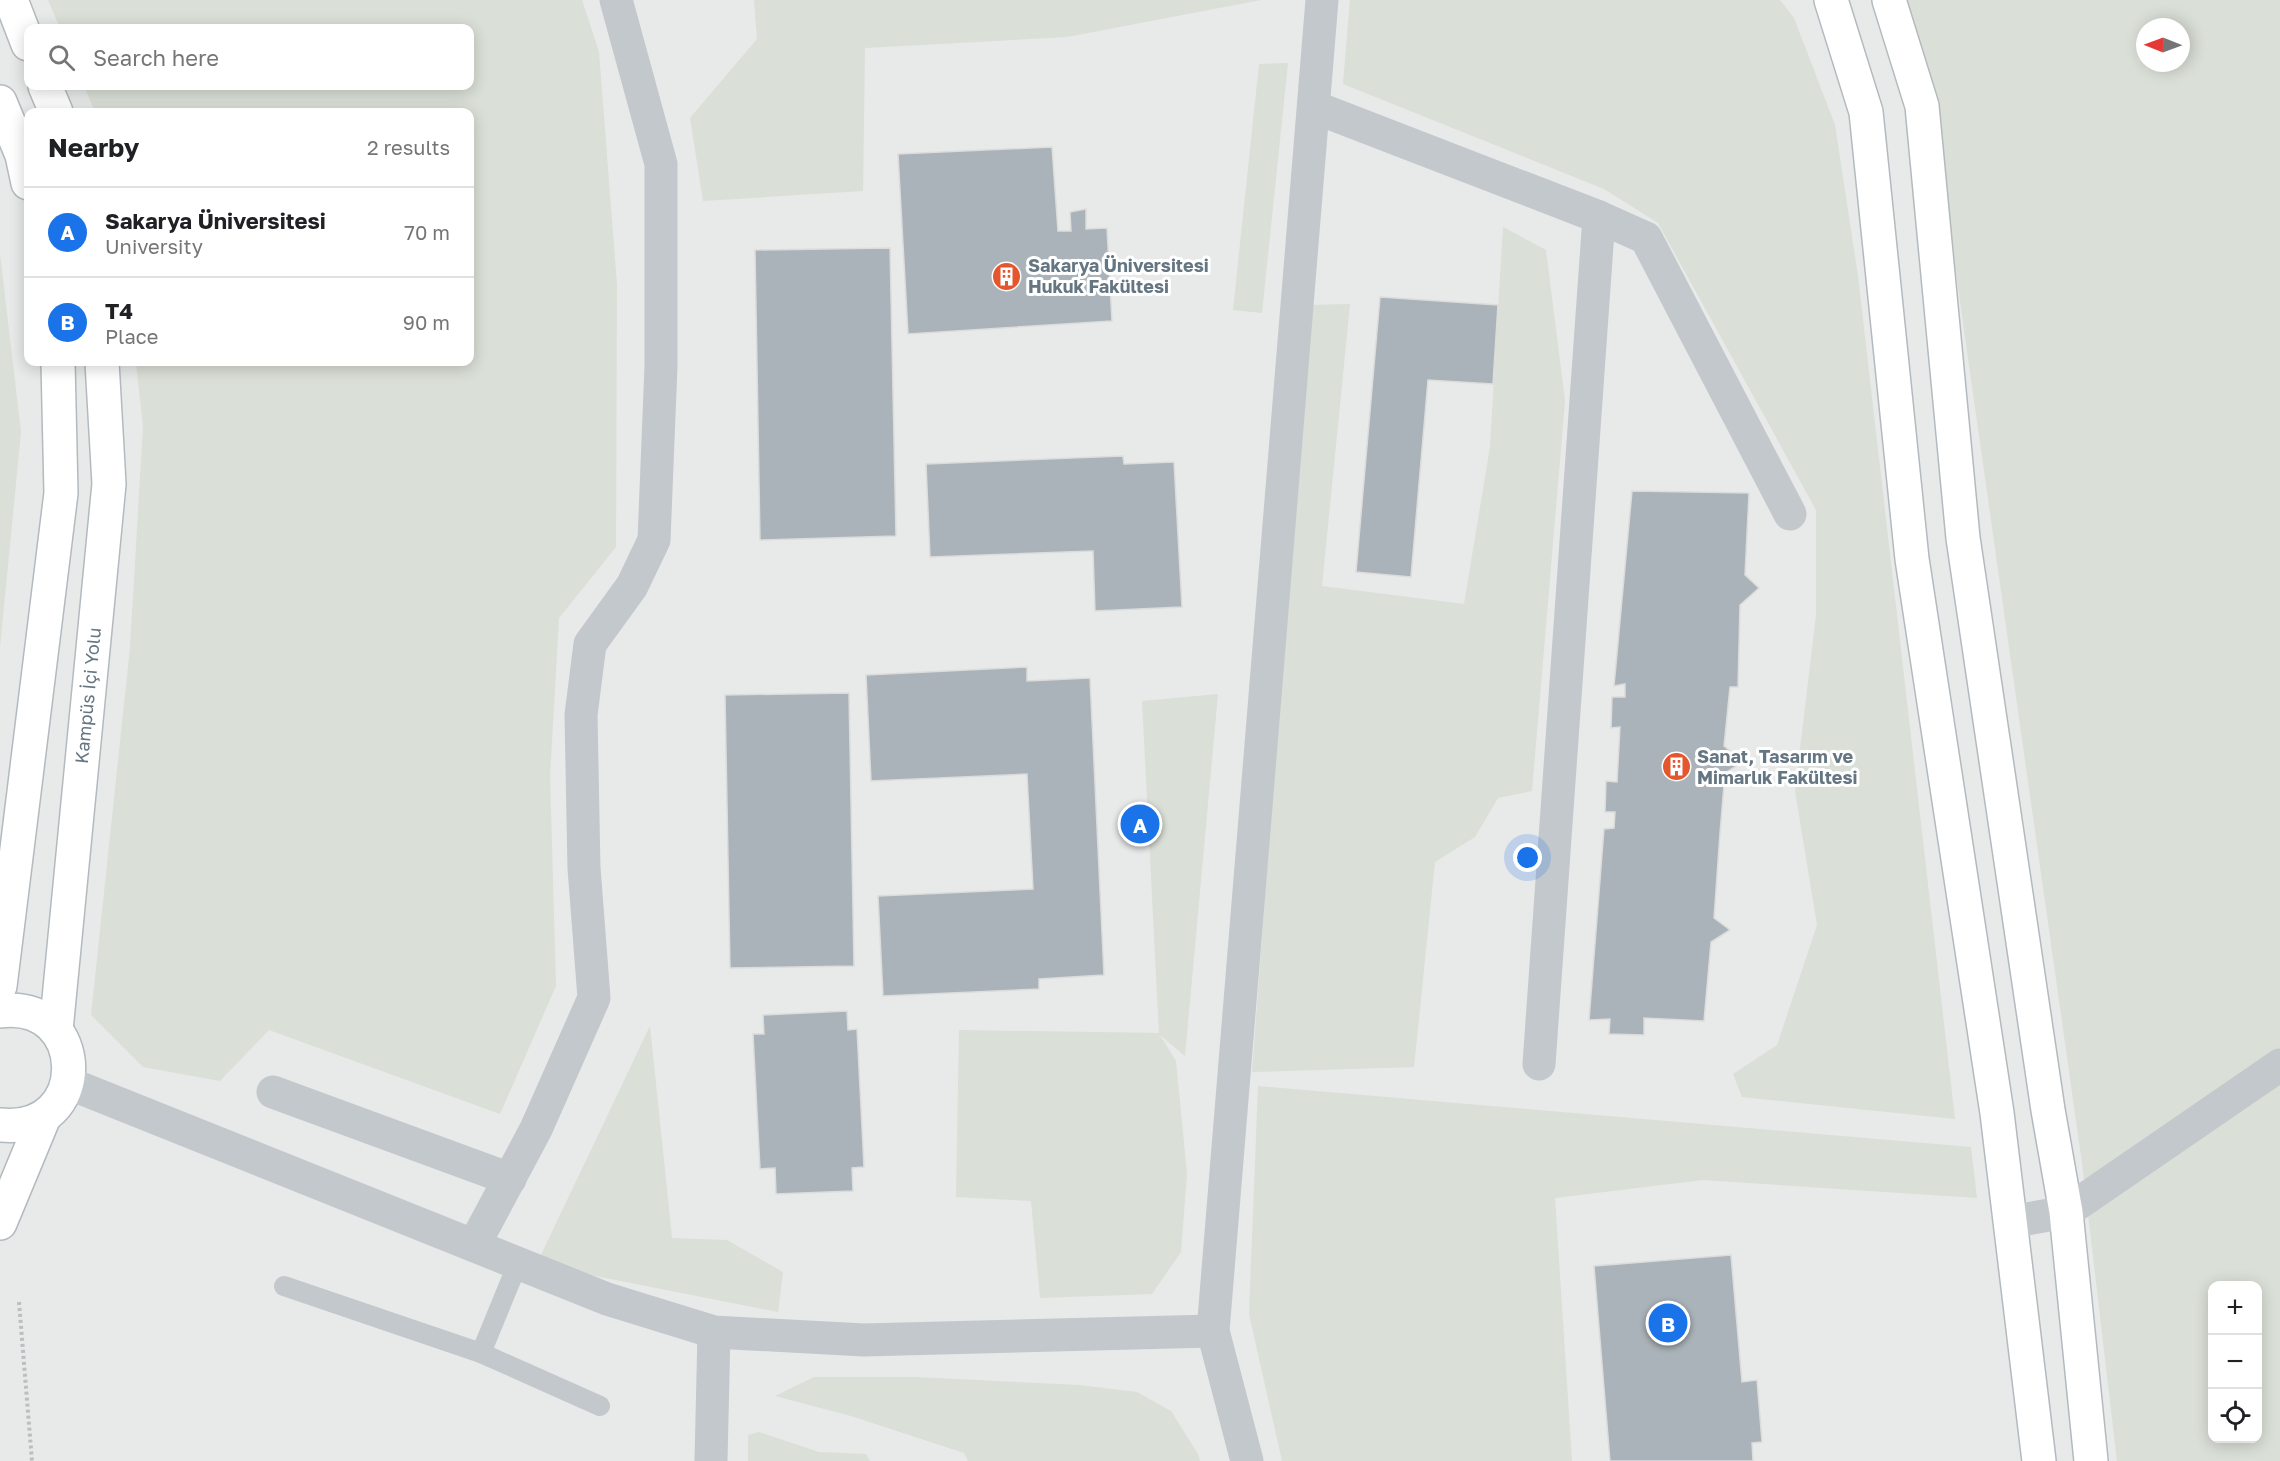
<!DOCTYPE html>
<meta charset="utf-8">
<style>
body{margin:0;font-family:"Golos Text",sans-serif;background:#f2f2f2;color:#202124}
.controls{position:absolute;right:18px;bottom:18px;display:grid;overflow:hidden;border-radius:12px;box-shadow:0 3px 15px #0003}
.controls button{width:54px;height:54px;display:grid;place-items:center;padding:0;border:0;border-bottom:2px solid #e0e0e0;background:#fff;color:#202124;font:30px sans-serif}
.compass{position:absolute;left:2136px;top:18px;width:54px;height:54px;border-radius:50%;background:#fff;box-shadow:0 3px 15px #0003;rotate:271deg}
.you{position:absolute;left:1528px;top:858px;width:21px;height:21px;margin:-15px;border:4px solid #fff;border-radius:50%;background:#1a73e8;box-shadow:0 0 0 9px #1a73e833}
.badge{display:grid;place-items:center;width:39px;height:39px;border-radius:50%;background:#1a73e8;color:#fff;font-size:20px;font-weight:700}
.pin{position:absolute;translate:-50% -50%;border:3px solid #fff;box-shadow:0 2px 6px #0006}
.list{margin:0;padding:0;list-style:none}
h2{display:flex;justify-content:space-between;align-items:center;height:78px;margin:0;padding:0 24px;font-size:26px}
h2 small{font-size:20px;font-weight:400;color:#757577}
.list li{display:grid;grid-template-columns:39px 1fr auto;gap:18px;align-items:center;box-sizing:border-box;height:90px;padding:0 24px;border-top:2px solid #e0e0e0}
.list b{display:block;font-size:22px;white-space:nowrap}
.list p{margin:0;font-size:20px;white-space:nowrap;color:#757577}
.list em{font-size:20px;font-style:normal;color:#757577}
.icon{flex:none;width:33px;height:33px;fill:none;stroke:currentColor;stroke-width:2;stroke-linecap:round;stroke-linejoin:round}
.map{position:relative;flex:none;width:2280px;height:1461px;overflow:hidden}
.search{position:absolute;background:#fff;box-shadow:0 3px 15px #0003;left:24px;top:24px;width:450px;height:66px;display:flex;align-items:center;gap:15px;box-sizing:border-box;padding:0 21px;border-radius:12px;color:#757577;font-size:22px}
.panel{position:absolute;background:#fff;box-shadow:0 3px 15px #0003;left:24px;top:108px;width:450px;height:258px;border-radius:12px}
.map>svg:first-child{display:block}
.built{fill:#e8e9e9;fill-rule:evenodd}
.green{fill:#dadfd7;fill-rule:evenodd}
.building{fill:#aab3b9;stroke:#dcdcda;stroke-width:1.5}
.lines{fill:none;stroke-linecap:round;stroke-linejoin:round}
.secondary-casing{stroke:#b3babf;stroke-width:36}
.path{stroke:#bbbfc2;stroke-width:4;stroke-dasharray:3 3;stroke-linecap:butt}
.lane{stroke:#c3c8cc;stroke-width:20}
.street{stroke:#c3c8cc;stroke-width:33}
.secondary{stroke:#fff;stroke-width:33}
.labels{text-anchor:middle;stroke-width:6;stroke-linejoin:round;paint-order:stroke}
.poi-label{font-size:18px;font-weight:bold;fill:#657683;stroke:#fff;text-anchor:start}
.street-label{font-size:18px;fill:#657683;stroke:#fff}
</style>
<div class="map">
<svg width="2280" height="1461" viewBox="0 0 2280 1461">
<rect width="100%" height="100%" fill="#fafaf8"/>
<!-- built -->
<path class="built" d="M0,0H2280V1461H0ZM2145,27H2181V63H2145ZM28,28H470V86H28ZM28,112H470V362H28ZM2212,1286H2258V1438H2212Z"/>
<!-- green -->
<g class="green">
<path d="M48,0H582L599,52L617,285L616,547L559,618L550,777L556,986L500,1114L269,1030L220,1081L143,1067L91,1015L130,648L143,427L136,362H470V112H95L84,86H470V28H60Z"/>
<path d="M754,0H1261L1067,37L865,48L863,191L703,201L690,118L757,39Z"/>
<path d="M1350,0H1780L1794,18L1835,125L1858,276L1955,1119L1742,1097L1733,1074L1777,1045L1817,925L1795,791L1816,615V510L1658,223L1604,189L1343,84Z"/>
<path d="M1894,0H2280V1461H2117L2082,1163L1939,153ZM2145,27H2181V63H2145ZM2212,1286H2258V1438H2212Z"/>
<path d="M1288,63L1262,313L1233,310L1259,64Z"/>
<path d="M1503,227L1546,250L1565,401L1532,791L1498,798L1475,837L1435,862L1414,1067L1252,1072L1309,305L1350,304L1322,586L1464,604L1490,447Z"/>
<path d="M0,254L21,432L0,647Z"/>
<path d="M1218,694L1185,1056L1160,1035L1176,1061L1187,1174L1181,1252L1152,1294L1040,1298L1031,1201L956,1197L959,1030L1159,1033L1142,701Z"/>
<path d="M650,1026L672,1238L727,1240L783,1272L778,1312L580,1273L540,1257Z"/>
<path d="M1258,1086L1971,1147L1977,1198L1703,1180L1555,1198L1572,1461H1282L1249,1314Z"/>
<path d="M814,1377H915L1079,1385L1137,1392L1171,1411L1198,1454L1200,1461H968L964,1453L851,1416L775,1396Z"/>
<path d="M759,1432L819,1452L866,1454L870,1461H748V1435Z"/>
</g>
<!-- building -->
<g class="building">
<path d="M1052,147L1058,231H1071L1070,212L1086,209V229L1107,228L1112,321L908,334L898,154Z"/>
<path d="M890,248L896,536L760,540L755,250Z"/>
<path d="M1380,297L1498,305L1493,384L1428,380L1411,577L1356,572Z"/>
<path d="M1123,456L1124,464L1174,462L1182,607L1095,611L1093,551L930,557L926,464Z"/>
<path d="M1632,491L1749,493L1745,575L1759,588L1740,605L1738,687H1730L1724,746L1743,762L1725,773L1720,833L1714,918L1730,930L1711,942L1704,1021L1644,1018V1035L1609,1034L1610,1019L1589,1020L1604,829L1614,828L1615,812H1605L1606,781L1617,782L1620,727L1611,728L1612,697H1625V684L1614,686Z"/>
<path d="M1027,667V681L1090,678L1104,975L1039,979V989L883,996L878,896L1033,889L1027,774L871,781L866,675Z"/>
<path d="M849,693L854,966L730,968L725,695Z"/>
<path d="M847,1011L848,1030L857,1029L864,1167L852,1168L853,1191L776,1194L775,1168L760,1169L753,1034H764L763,1015Z"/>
<path d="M1731,1255L1742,1382L1757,1380L1762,1442L1752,1443L1753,1461H1610L1594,1266Z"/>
</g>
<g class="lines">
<defs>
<g id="secondary">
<path d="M11,0L28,44"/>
<path d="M1831,0L1866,112L1912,559L1997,1113L2039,1461"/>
<path d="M1889,0L1922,106L1963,538L2048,1110L2066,1212L2091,1461"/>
<path d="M45,86L56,112"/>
<path d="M0,102L22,155L28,183"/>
<path d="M0,986L61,493L58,362"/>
<path d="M0,1011C90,999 93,1135 0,1125"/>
<path id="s1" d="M56,1030L109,484L102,362"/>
<path d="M0,1223L44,1117"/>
</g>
</defs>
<!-- secondary casing -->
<use href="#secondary" class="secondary-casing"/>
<!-- path -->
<path class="path" d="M19,1302L32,1461"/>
<!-- lane -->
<g class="lane">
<path d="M284,1286L481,1353L600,1406"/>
<path d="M481,1353L518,1263"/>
</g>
<!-- street -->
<g class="street">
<path d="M1314,107L1599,217L1646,238L1790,514"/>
<path d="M1539,1064L1599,217"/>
<path d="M68,1083L607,1299L714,1332L864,1340L1213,1331"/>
<path d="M273,1092L510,1179"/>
<path d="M2010,1222L2066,1212L2280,1065"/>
<path d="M474,1245L536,1129L594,998L584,868L581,715L590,644L632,586L654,540L661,366V164L616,0"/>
<path d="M711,1461L714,1332"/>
<path d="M1247,1461L1213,1331L1322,0"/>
</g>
<!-- secondary -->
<use href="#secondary" class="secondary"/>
</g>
<!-- icons -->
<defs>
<symbol id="building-disc" viewBox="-11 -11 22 22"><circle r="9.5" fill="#e4572e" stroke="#fff"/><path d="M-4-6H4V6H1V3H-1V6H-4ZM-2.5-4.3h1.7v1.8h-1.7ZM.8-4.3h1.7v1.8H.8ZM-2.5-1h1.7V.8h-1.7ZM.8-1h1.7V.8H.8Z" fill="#fff"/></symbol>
</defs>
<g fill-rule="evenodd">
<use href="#building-disc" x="990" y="260" width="33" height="33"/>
<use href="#building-disc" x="1660" y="750" width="33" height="33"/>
</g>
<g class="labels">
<!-- poi labels -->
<g class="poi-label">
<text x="1028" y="272">Sakarya Üniversitesi<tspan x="1028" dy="21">Hukuk Fakültesi</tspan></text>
<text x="1697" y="763">Sanat, Tasarım ve<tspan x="1697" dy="21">Mimarlık Fakültesi</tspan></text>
</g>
<!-- street labels -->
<g class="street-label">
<text dy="6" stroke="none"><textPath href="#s1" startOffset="336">Kampüs İçi Yolu</textPath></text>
</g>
</g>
</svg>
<div class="controls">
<button>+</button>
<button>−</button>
<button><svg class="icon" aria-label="locate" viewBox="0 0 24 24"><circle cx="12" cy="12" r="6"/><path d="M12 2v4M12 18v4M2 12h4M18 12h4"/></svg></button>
</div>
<svg class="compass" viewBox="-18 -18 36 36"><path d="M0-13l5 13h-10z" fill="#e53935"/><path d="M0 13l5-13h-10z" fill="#757577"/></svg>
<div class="you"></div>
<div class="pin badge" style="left:1140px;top:824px">A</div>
<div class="pin badge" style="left:1668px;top:1323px">B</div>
<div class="search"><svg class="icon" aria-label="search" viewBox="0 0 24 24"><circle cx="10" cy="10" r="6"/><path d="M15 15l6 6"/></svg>Search here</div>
<section class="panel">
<h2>Nearby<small>2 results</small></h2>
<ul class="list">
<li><span class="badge">A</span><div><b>Sakarya Üniversitesi</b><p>University</p></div><em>70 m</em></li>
<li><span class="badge">B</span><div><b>T4</b><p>Place</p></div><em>90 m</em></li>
</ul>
</section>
</div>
